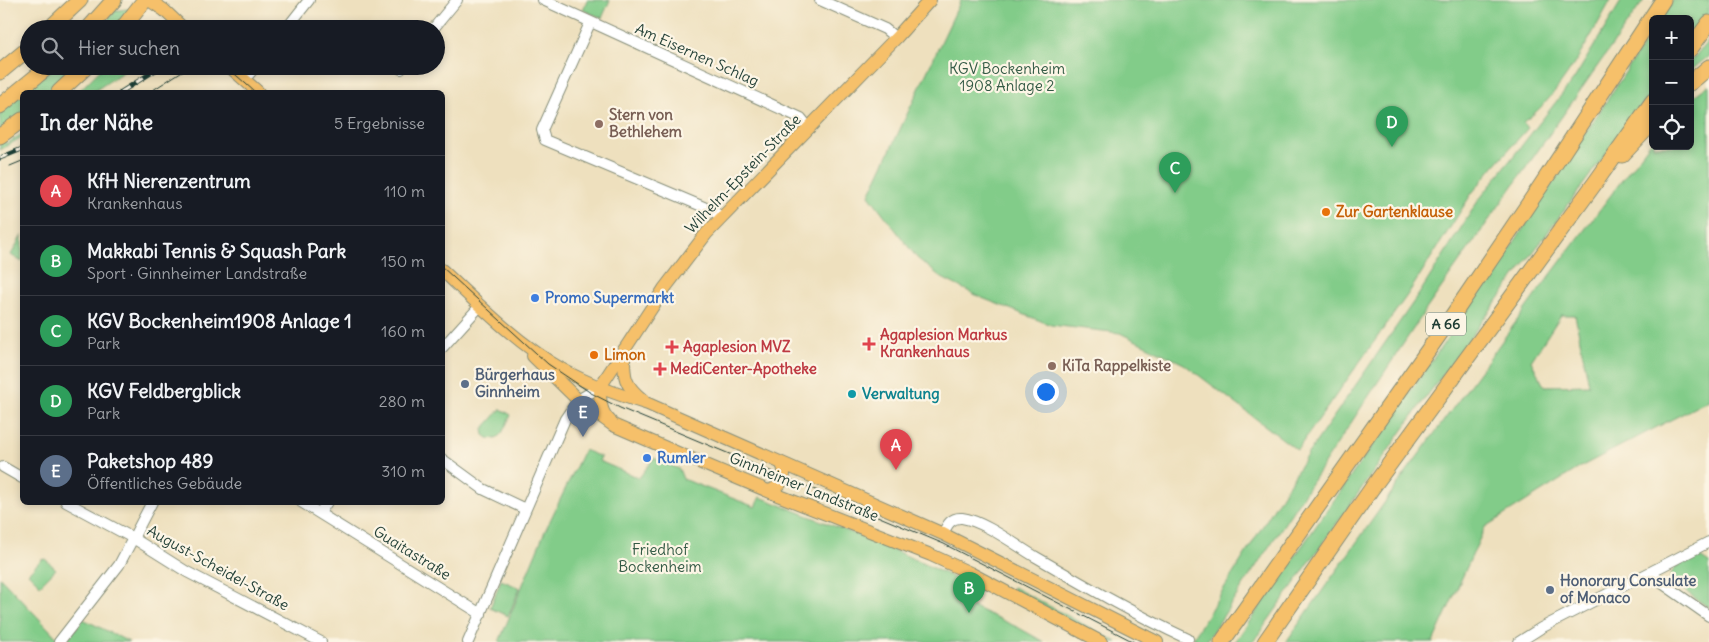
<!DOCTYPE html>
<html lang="de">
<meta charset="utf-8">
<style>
body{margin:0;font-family:Delius,sans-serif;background:#242831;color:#f1f3f6}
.controls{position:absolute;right:15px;top:15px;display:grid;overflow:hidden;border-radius:8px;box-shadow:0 2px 8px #0003}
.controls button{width:45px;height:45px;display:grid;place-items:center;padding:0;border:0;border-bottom:1px solid #363941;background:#171b24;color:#f1f3f6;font:25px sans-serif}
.you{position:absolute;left:1045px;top:391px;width:18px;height:18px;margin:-12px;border:4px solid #fff;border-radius:50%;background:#1a73e8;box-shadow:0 0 0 8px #1a73e833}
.badge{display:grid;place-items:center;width:32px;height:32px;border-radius:50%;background:#db2777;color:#fff;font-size:16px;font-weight:700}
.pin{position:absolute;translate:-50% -41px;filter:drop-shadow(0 1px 2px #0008)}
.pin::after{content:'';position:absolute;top:26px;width:18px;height:15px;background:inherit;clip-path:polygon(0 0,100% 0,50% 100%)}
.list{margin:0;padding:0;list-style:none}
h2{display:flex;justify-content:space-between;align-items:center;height:65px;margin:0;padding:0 20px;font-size:21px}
h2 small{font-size:16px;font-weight:400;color:#9ea1a6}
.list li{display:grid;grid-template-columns:32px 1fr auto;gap:15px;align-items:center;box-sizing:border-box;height:70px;padding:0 20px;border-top:1px solid #363941}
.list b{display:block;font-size:19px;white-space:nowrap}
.list p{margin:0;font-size:16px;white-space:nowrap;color:#9ea1a6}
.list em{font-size:16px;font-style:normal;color:#9ea1a6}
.icon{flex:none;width:28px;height:28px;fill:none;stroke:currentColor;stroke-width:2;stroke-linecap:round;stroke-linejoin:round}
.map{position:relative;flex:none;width:1709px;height:642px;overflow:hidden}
.search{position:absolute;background:#171b24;box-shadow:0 2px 8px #0003;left:20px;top:20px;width:425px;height:55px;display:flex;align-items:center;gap:12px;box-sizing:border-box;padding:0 18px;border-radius:28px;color:#9ea1a6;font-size:19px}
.panel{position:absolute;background:#171b24;box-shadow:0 2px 8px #0003;left:20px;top:90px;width:425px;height:415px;border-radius:8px}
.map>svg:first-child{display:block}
.green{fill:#82cc89;stroke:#50845e;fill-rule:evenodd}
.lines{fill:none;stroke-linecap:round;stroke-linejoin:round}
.minor-casing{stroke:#868e79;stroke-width:12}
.major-casing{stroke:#868e79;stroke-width:14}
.highway-casing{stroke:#868e79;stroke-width:17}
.minor{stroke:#fff;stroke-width:10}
.major{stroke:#f6c06b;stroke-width:12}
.highway{stroke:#f6c06b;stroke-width:15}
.tram{stroke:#1f3d34;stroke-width:1}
.rail-casing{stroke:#1f3d34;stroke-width:5}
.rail{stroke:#fcf5e5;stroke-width:3;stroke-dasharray:9;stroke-linecap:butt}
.education-dot{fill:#8d6e63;stroke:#fcf5e5;stroke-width:2}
.food-dot{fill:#e8710a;stroke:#fcf5e5;stroke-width:2}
.shop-dot{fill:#3f7fe0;stroke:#fcf5e5;stroke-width:2}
.health-dot{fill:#e0444e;stroke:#fcf5e5;stroke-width:2}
.service-dot{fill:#5c6f8a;stroke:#fcf5e5;stroke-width:2}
.culture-dot{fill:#0f9aa8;stroke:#fcf5e5;stroke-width:2}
.labels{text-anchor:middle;stroke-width:4.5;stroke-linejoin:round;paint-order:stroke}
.shield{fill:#fcf5e5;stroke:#617469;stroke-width:1}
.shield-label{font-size:14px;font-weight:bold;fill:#1f3d34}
.street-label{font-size:15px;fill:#1f3d34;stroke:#fcf5e5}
.park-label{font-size:15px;fill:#335a45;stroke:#fcf5e5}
.education-label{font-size:15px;font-weight:bold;fill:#785e54;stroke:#fcf5e5;text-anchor:start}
.food-label{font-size:15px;font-weight:bold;fill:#c56008;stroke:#fcf5e5;text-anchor:start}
.shop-label{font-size:15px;font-weight:bold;fill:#366cbe;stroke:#fcf5e5;text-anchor:start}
.health-label{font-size:15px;font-weight:bold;fill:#be3a42;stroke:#fcf5e5;text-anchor:start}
.service-label{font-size:15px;font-weight:bold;fill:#4e5e75;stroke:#fcf5e5;text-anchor:start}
.culture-label{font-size:15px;font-weight:bold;fill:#0d838f;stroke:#fcf5e5;text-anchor:start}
</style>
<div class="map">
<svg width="1709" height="642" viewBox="0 0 1709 642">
<rect width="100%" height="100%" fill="#fcf5e5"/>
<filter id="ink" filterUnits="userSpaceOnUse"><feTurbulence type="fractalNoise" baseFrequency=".02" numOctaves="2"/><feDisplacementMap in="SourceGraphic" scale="10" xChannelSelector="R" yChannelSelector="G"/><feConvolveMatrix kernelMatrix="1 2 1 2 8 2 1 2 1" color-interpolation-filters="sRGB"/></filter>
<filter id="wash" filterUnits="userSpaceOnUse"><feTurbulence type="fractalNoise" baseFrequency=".0096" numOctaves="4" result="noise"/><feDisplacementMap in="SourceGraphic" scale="20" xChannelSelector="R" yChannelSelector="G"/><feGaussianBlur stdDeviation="1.12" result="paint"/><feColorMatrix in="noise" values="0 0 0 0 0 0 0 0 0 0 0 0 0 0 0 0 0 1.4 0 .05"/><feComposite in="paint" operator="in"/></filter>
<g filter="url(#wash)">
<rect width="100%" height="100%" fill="#eee0be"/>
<!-- green -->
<g class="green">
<path d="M587,0H610L602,18L583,10Z"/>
<path d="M961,0H1611C1590,37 1559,99 1523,122L1528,128L1494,166L1472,193L1408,294L1297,450L1184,364L1120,333L1051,325L982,298L942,278L917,258L872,199L869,195Z"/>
<path d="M1622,0H1644L1427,308L1206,642H1201L1193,638L1307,455L1419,294L1478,201L1574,79Z"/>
<path d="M1673,0H1709V14L1690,39V19H1660Z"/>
<path d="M126,9L131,10L115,29H99L115,11Z"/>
<path d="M1653,30V90L1424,400L1253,642H1235L1509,250Z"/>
<path d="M1709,40V56L1690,71V62Z"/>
<path d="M56,66H78L50,92H22V114L1,129L6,144L22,134V137L0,150V107Z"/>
<path d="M104,66H132L93,92H78Z"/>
<path d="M1709,85V400L1584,465L1485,527L1433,642H1286L1407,471L1540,289L1653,139V146H1690V99ZM1561,315H1575L1589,385L1544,386L1531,361Z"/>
<path d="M22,235V262L11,255Z"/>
<path d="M501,409L511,415L502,433L496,439L488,438L484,435L483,429Z"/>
<path d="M584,450L601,457L599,461L639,478L654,458L679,469L683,479L755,507L760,497L883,545L961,581L956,599L1019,628L1044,642H499L545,531Z"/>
<path d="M1694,557H1700L1709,563V608L1671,581C1669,566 1684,563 1694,557Z"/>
<path d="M45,559L56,569L40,585L28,573L41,560Z"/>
<path d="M0,577L61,642H1L0,641Z"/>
<path d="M501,580L520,588L508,616L490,608Z"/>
<path d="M1013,587L1117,642H1113L1100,636L1012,590Z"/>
<path d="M83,619L129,642H65Z"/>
</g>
</g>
<g filter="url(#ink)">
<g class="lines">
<defs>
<g id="minor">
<path d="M543,0L801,118L809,128"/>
<path d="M820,0L885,29L896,38"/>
<path d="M590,23L542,130L545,140L711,210L722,217"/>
<path d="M286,29L309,0"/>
<path d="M433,29L457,0"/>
<path d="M401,69L403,66"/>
<path d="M244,80L256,66"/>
<path d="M442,348L480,306"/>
<path d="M442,459L483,489L525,509"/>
<path d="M3,467L22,478"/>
<path d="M66,502L133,538L187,572L321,642"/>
<path d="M301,502L481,614"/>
<path d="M320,513L327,502"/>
<path d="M943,534C947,525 951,517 962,518C984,521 1017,546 1036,557C1086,586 1136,615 1188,639"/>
<path d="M1652,572L1659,581L1709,616"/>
<path d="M59,642L119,565L152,502"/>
<path d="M468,642L565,419L578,400L600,387"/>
<path d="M1519,642L1541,628L1709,542"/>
</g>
<g id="major">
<path d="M149,0L164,10L184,29"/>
<path d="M229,66L258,92"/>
<path d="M442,270C480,306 518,344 563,370C590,385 619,395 648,404L943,534L1157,642"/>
<path d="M624,350C624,374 622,384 643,400"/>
<path d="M533,356L578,400L613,425L687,457L780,496L931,555L970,573L1101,642"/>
<path d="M610,421C600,412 600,401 600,387L664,289L706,234L896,38L930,0"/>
<path d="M769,491C781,487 788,476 782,464"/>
</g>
<g id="highway">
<path d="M49,29L80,0"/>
<path d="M88,29L114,0"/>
<path d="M122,29L144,1"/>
<path d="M1690,49L1709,23"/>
<path d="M0,72L29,48"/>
<path d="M1690,83L1709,67"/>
<path d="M59,92L87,66"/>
<path d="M0,106L49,66"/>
<path d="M0,136L22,120"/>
<path d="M1622,155L1653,122"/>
<path d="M1222,642L1453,315L1540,187L1663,0"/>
<path d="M1265,642L1372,488L1595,183L1653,101"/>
</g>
</defs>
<!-- minor casing -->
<use href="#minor" class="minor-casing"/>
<!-- major casing -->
<use href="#major" class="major-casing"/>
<!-- highway casing -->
<use href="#highway" class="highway-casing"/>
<!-- minor -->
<use href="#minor" class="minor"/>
<!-- major -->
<use href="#major" class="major"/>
<!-- highway -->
<use href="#highway" class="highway"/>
<!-- tram -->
<g class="tram">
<path d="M223,66L236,75L255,92"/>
<path d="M150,92L190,66"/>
<path d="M10,166L22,161"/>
<path d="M442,267L548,364L591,393L620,408L944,544L1134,642"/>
</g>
<defs>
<g id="rail">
<path d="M121,92L162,66"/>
<path d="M0,158L22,149"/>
</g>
</defs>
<!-- rail casing -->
<use href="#rail" class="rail-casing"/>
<!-- rail -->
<use href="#rail" class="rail"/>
</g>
</g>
<!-- markers -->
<g class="education-dot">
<circle cx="599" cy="124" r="5"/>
<circle cx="1052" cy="366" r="5"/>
</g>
<g class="food-dot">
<circle cx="1326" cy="212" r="5"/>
<circle cx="594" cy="355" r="5"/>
</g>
<g class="shop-dot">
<circle cx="535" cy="298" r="5"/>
<circle cx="647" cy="458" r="5"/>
</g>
<g class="health-dot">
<path d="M866.5 336.5h5v5h5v5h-5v5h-5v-5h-5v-5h5z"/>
<path d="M669.5 339.5h5v5h5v5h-5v5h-5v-5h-5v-5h5z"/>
<path d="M657.5 361.5h5v5h5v5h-5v5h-5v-5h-5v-5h5z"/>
</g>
<g class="service-dot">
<circle cx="465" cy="384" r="5"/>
<circle cx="1550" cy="590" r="5"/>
</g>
<circle class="culture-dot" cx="852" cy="394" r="5"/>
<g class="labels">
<!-- shield labels -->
<rect class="shield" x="1426" y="312.5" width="40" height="23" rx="4"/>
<g class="shield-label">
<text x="1446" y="329">A 66</text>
</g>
<!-- street labels -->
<g class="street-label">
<text transform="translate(697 55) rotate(24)" y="5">Am Eisernen Schlag</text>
<text transform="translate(743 174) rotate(-46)" y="5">Wilhelm-Epstein-Straße</text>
<text transform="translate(804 487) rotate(22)" y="5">Ginnheimer Landstraße</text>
<text transform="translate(412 553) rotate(32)" y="5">Guaitastraße</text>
<text transform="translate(218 568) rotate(29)" y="5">August-Scheidel-Straße</text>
</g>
<!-- park labels -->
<g class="park-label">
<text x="1007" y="74">KGV Bockenheim<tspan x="1007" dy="17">1908 Anlage 2</tspan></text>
<text x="660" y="555">Friedhof<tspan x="660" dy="17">Bockenheim</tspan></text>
</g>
<!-- education labels -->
<g class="education-label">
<text x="609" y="120">Stern von<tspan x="609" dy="17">Bethlehem</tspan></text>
<text x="1062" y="371">KiTa Rappelkiste</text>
</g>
<!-- food labels -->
<g class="food-label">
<text x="1336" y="217">Zur Gartenklause</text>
<text x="604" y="360">Limon</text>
</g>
<!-- shop labels -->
<g class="shop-label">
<text x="545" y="303">Promo Supermarkt</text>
<text x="657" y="463">Rumler</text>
</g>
<!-- health labels -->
<g class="health-label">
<text x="880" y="340">Agaplesion Markus<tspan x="880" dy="17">Krankenhaus</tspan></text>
<text x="683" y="352">Agaplesion MVZ</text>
<text x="670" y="374">MediCenter-Apotheke</text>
</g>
<!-- service labels -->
<g class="service-label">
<text x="475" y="380">Bürgerhaus<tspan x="475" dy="17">Ginnheim</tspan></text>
<text x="1560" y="586">Honorary Consulate<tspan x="1560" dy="17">of Monaco</tspan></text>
</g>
<!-- culture labels -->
<g class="culture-label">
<text x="862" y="399">Verwaltung</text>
</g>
</g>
</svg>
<div class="controls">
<button>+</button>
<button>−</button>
<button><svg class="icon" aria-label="locate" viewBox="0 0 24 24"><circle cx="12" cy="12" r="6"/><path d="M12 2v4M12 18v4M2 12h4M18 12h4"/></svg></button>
</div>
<div class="you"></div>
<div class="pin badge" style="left:896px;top:470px;background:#e0444e">A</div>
<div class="pin badge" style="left:969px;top:613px;background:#2e9e5b">B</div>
<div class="pin badge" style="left:1175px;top:193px;background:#2e9e5b">C</div>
<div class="pin badge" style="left:1392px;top:147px;background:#2e9e5b">D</div>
<div class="pin badge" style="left:583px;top:437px;background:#5c6f8a">E</div>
<div class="search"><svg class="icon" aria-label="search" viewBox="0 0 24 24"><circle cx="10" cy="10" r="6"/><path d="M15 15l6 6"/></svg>Hier suchen</div>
<section class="panel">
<h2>In der Nähe<small>5 Ergebnisse</small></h2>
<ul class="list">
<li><span class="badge" style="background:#e0444e">A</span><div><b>KfH Nierenzentrum</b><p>Krankenhaus</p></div><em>110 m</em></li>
<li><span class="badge" style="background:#2e9e5b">B</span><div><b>Makkabi Tennis &amp; Squash Park</b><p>Sport · Ginnheimer Landstraße</p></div><em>150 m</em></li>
<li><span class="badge" style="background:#2e9e5b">C</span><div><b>KGV Bockenheim1908 Anlage 1</b><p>Park</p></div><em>160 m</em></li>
<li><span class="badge" style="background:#2e9e5b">D</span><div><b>KGV Feldbergblick</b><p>Park</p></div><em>280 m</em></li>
<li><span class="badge" style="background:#5c6f8a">E</span><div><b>Paketshop 489</b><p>Öffentliches Gebäude</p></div><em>310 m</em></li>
</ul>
</section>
</div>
